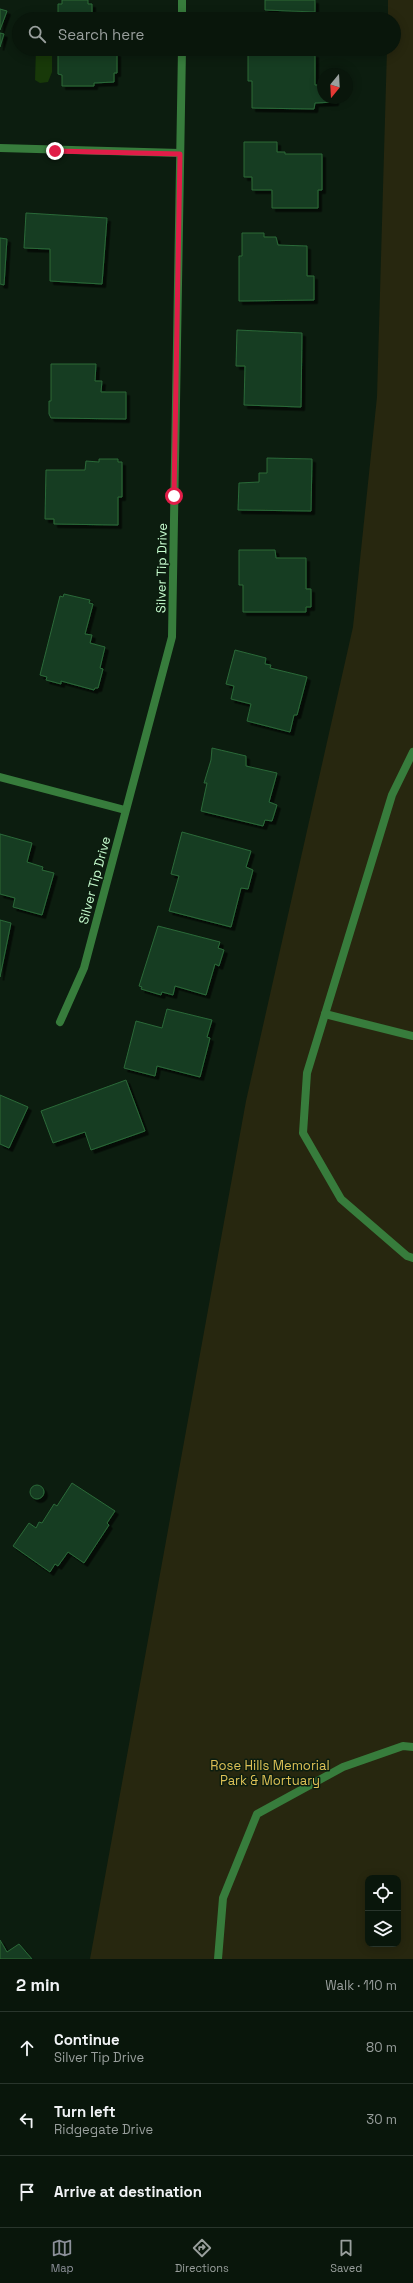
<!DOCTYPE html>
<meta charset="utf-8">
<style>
body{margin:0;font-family:"Space Grotesk",sans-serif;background:#121f14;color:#f1f3f6}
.controls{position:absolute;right:12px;bottom:12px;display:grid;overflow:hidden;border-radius:8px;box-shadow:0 2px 10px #0003}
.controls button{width:36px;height:36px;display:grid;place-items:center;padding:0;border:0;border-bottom:1px solid #29352c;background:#09160b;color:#f1f3f6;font:20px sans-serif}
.compass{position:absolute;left:317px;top:68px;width:36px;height:36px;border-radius:50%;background:#09160b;box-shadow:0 2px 10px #0003;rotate:198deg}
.stop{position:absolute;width:12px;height:12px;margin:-9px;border:3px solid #e11d48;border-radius:50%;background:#fff}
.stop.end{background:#e11d48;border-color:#fff;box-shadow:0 1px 4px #0008}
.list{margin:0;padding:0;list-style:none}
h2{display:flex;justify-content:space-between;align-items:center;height:52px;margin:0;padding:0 16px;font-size:17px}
h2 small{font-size:13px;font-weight:400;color:#999f9d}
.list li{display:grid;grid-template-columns:26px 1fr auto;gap:12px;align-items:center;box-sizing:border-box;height:72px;padding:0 16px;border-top:1px solid #29352c}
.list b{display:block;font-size:15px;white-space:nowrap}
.list p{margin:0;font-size:13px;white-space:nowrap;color:#999f9d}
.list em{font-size:13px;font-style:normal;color:#999f9d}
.icon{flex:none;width:22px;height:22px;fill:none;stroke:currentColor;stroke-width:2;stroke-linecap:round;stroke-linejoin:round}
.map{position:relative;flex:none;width:413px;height:1959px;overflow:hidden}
.search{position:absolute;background:#09160b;box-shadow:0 2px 10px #0003;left:12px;right:12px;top:12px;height:44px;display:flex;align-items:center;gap:10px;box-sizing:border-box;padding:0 14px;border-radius:22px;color:#999f9d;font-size:15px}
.sheet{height:268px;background:#09160b}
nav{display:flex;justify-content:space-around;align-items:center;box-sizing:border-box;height:56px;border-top:1px solid #29352c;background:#09160b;font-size:11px;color:#999f9d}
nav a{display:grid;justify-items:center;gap:2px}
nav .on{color:#8c9099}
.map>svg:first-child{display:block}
.green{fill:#27270f;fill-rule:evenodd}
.water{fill:#183909}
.building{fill:#183e21;stroke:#2a6939;filter:url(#shadow)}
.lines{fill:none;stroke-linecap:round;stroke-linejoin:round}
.service{stroke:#377c3c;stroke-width:8}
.minor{stroke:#377c3c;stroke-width:8}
.route{stroke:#e11d48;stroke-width:5}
.labels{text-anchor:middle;stroke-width:3;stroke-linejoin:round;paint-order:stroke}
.street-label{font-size:13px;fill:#c8fed0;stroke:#0c1d0f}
.park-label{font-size:13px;fill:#ddc056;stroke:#0c1d0f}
</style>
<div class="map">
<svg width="413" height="1959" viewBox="0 0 413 1959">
<defs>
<filter id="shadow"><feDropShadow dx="3.5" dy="3.5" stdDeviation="0" flood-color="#0009"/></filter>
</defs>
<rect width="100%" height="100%" fill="#0c1d0f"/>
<!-- green -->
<path class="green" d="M388,0H413V1959H90L246,1101L353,627L377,397L387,49H394V19H388ZM368,1878H398V1944H368Z"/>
<!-- water -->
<path class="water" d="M36,49H52V72L48,82L40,83L35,80Z"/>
<!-- building -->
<g class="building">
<path d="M62,0H88V4H92V19H58V4H62Z"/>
<path d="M265,0H315V12L265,10Z"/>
<path d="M0,9L7,11L0,30Z"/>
<path d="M0,33L4,34L0,47Z"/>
<path d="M58,49H115V53H117V73H114V82L94,83V86H62V75L58,74Z"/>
<path d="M248,49H283L286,54H315V85H323V98H335V102L315,103L314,109L252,108V81H248Z"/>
<path d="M244,142H277V152H285V154H322V190H318V208H272V190H252V177H244Z"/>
<path d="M26,213L107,218L102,284L50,281V249L24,248Z"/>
<path d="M242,233H264V237H276L278,245L307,246V276H314V300L239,301V256H242Z"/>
<path d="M0,238L7,239L4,285L0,284Z"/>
<path d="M237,330L302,333L301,407L244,405L245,366H236Z"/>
<path d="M51,364H96L95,381H102L101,392H126V419L51,418L49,414V401H51Z"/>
<path d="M267,458L312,459L311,511L238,510L239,483L259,482V473H267Z"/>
<path d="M99,459H118V462H122V497H118V525L54,524V519H45L46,470H85L86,461L99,462Z"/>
<path d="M239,550H275L276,558H306V589H311V607H306V612H243V585H239Z"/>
<path d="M64,594L90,600L89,603L93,604L85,634L92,635L90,643L105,647L100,668L103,669L98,688H95L94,690L61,681V684L46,680L47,677L40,675L60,596L63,597Z"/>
<path d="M235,650L266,658L265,664L271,665L270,668L307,677L297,715H294L290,732L247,721L251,704L231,699L234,686L226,684Z"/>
<path d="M212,748L246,756V766L277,773L269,802L277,805L272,821L265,820L263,826L201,811L207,783H204L211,760Z"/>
<path d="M182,832L251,851L246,867L253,870L248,889L241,888L231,927L169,911L179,876L171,874Z"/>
<path d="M0,834L32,843L27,862L43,867L42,870L54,873L42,915L13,907L15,898L0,894Z"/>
<path d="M0,920L11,923L0,977Z"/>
<path d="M158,926L220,942L218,948L224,950L219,966L215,964L206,995L175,986L173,995L162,992L161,995L141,989L142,987L139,986Z"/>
<path d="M167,1009L212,1020L207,1037L210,1038L200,1077L157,1066L155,1076L124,1068L136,1021L162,1028Z"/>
<path d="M126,1080L145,1131L91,1150L85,1132L53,1143L41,1111Z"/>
<path d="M0,1095L28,1107L9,1148L0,1144Z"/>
<path d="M72,1483L115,1511L107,1523L109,1525L84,1563L68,1552L58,1566L55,1564L50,1572L13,1546L29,1523L36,1528L39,1522L42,1523L54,1504L57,1506Z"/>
<circle cx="37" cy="1492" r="7"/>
<path d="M0,1940L7,1952L19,1944L32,1959H0Z"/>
</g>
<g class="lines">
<!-- service -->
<g class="service">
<path d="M413,752L392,795L307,1073L303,1133L341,1199L407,1256L413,1258"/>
<path d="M325,1014L413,1036"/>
<path d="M218,1959L223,1898L257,1814L343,1767L403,1746L413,1747"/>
</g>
<!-- minor -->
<g class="minor">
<path d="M182,19V0"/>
<path d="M0,148L180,153"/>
<path d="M0,777L125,810"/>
<path d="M60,1022L84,968L172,637L182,49"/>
</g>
</g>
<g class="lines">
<!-- route -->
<path class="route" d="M55,151L180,154L174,496"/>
</g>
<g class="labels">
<!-- street labels -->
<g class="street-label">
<text transform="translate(161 568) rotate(-89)" y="5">Silver Tip Drive</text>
<text transform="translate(94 880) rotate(-75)" y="5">Silver Tip Drive</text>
</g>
<!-- park labels -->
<g class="park-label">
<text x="270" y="1770">Rose Hills Memorial<tspan x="270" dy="15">Park &amp; Mortuary</tspan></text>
</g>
</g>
</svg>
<div class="controls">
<button><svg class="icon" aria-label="locate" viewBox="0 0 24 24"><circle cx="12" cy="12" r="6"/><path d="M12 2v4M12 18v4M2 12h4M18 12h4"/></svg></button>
<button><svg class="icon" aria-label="layers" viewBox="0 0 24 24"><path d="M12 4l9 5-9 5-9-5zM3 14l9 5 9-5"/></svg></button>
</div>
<svg class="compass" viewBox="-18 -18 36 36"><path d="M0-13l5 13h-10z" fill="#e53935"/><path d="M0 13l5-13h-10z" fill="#999f9d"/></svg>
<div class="stop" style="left:174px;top:496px"></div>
<div class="stop end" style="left:55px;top:151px"></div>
<div class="search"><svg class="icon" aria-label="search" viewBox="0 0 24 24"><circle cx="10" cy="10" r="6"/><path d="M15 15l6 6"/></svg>Search here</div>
</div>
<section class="sheet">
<h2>2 min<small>Walk · 110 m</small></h2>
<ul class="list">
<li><svg class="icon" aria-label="ahead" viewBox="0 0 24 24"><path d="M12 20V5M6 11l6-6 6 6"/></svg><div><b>Continue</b><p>Silver Tip Drive</p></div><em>80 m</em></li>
<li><svg class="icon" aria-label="left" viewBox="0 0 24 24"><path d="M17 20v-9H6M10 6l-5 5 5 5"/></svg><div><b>Turn left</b><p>Ridgegate Drive</p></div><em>30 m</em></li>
<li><svg class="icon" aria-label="arrive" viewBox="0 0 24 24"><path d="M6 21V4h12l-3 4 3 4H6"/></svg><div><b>Arrive at destination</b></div></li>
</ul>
</section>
<nav>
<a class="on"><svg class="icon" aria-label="map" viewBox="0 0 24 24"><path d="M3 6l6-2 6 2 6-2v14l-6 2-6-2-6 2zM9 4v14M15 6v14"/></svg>Map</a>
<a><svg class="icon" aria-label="directions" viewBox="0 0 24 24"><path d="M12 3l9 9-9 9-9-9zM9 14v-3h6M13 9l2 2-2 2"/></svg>Directions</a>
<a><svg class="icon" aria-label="saved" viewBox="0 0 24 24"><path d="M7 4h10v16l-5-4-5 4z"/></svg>Saved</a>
</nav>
